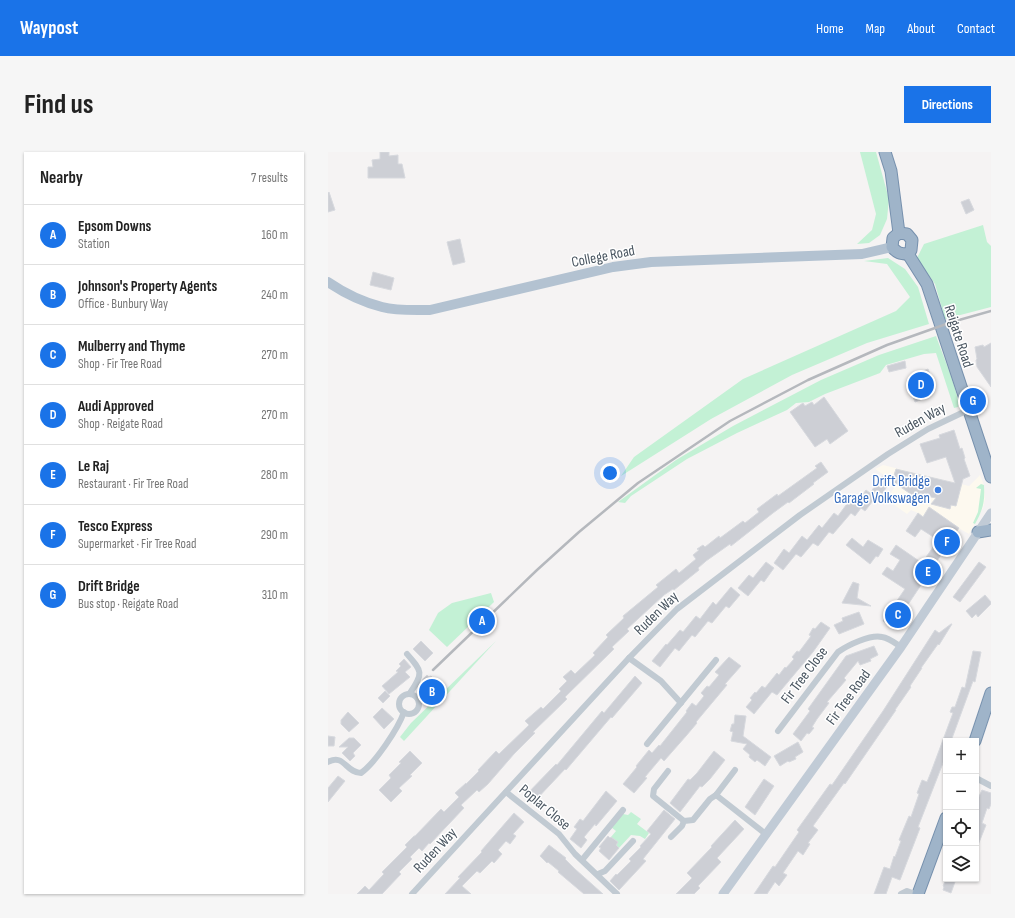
<!DOCTYPE html>
<meta charset="utf-8">
<style>
body{margin:0;font-family:"Sofia Sans Condensed",sans-serif;background:#f6f6f6;color:#222}
.controls{position:absolute;right:12px;bottom:12px;display:grid;overflow:hidden;border-radius:0px;box-shadow:0 1px 3px #0004}
.controls button{width:36px;height:36px;display:grid;place-items:center;padding:0;border:0;border-bottom:1px solid #e0e0e0;background:#fff;color:#222;font:20px sans-serif}
.you{position:absolute;left:282px;top:321px;width:14px;height:14px;margin:-10px;border:3px solid #fff;border-radius:50%;background:#1a73e8;box-shadow:0 0 0 6px #1a73e833}
.badge{display:grid;place-items:center;width:26px;height:26px;border-radius:50%;background:#1a73e8;color:#fff;font-size:13px;font-weight:700}
.pin{position:absolute;translate:-50% -50%;border:2px solid #fff;box-shadow:0 1px 4px #0006}
.list{margin:0;padding:0;list-style:none}
h2{display:flex;justify-content:space-between;align-items:center;height:52px;margin:0;padding:0 16px;font-size:17px}
h2 small{font-size:13px;font-weight:400;color:#767676}
.list li{display:grid;grid-template-columns:26px 1fr auto;gap:12px;align-items:center;box-sizing:border-box;height:60px;padding:0 16px;border-top:1px solid #e0e0e0}
.list b{display:block;font-size:15px;white-space:nowrap}
.list p{margin:0;font-size:13px;white-space:nowrap;color:#767676}
.list em{font-size:13px;font-style:normal;color:#767676}
.icon{flex:none;width:22px;height:22px;fill:none;stroke:currentColor;stroke-width:2;stroke-linecap:round;stroke-linejoin:round}
.map{position:relative;flex:none;width:663px;height:742px;overflow:hidden;border-radius:0px}
header{display:flex;align-items:center;gap:24px;box-sizing:border-box;height:56px;padding:0 20px;background:#1a73e8;color:#fff}
header strong{font-size:19px}
nav{display:flex;gap:22px;margin-inline-start:auto;font-size:14px}
.intro{display:flex;align-items:center;justify-content:space-between;box-sizing:border-box;height:96px;padding:0 24px}
h1{margin:0;font-size:28px}
.button{padding:10px 18px;border-radius:0px;background:#1a73e8;color:#fff;font-size:14px;font-weight:700}
main{display:flex;gap:24px;padding:0 24px}
aside{flex:1;background:#fff;border-radius:0px;box-shadow:0 1px 3px #0004}
.map>svg:first-child{display:block}
.commercial{fill:#fdf9ef}
.green{fill:#c3f1d5}
.building{fill:#cdcfd5;stroke:#d7d9de}
.lines{fill:none;stroke-linecap:round;stroke-linejoin:round}
.trunk-casing{stroke:#7690ad;stroke-width:13}
.minor{stroke:#c1cad2;stroke-width:6}
.secondary{stroke:#c1cbd6;stroke-width:9}
.primary{stroke:#b3c2d1;stroke-width:10}
.trunk{stroke:#9fb4c9;stroke-width:11}
.rail{stroke:#b5b8bd;stroke-width:2.5}
.shop-dot{fill:#3f7fe0;stroke:#fff;stroke-width:1.5}
.labels{text-anchor:middle;stroke-width:3;stroke-linejoin:round;paint-order:stroke}
.street-label{font-size:15px;fill:#4a5661;stroke:#fff}
.shop-label{font-size:15px;fill:#366cbe;stroke:#fff;text-anchor:end}
</style>
<header>
<strong>Waypost</strong>
<nav><a>Home</a><a>Map</a><a>About</a><a>Contact</a></nav>
</header>
<div class="intro"><h1>Find us</h1><a class="button">Directions</a></div>
<main>
<aside>
<h2>Nearby<small>7 results</small></h2>
<ul class="list">
<li><span class="badge">A</span><div><b>Epsom Downs</b><p>Station</p></div><em>160 m</em></li>
<li><span class="badge">B</span><div><b>Johnson's Property Agents</b><p>Office · Bunbury Way</p></div><em>240 m</em></li>
<li><span class="badge">C</span><div><b>Mulberry and Thyme</b><p>Shop · Fir Tree Road</p></div><em>270 m</em></li>
<li><span class="badge">D</span><div><b>Audi Approved</b><p>Shop · Reigate Road</p></div><em>270 m</em></li>
<li><span class="badge">E</span><div><b>Le Raj</b><p>Restaurant · Fir Tree Road</p></div><em>280 m</em></li>
<li><span class="badge">F</span><div><b>Tesco Express</b><p>Supermarket · Fir Tree Road</p></div><em>290 m</em></li>
<li><span class="badge">G</span><div><b>Drift Bridge</b><p>Bus stop · Reigate Road</p></div><em>310 m</em></li>
</ul>
</aside>
<div class="map">
<svg width="663" height="742" viewBox="0 0 663 742">
<rect width="100%" height="100%" fill="#f5f3f3"/>
<!-- commercial -->
<path class="commercial" d="M555,313L641,334L652,323L656,333L657,347L655,356L641,382L632,377L626,387L590,361L583,358L579,362L558,347L569,332L547,317Z"/>
<!-- green -->
<g class="green">
<path d="M532,0H548L561,47L559,67L552,83L541,91L529,92L544,78L548,62Z"/>
<path d="M655,73L659,90L663,94V155L617,167L607,132L589,106L596,92Z"/>
<path d="M560,106L577,117L590,135L601,172L539,191L464,223L383,267L293,324L306,305L415,227L568,159L582,145L559,112L536,109Z"/>
<path d="M608,184C612,196 633,245 630,255L626,256L608,201L596,202L558,213L552,221L497,242L481,250L468,251L459,258L409,281L359,307L303,344L297,351L290,350L348,308L405,274L493,228L551,203Z"/>
<path d="M653,332L656,333C657,351 655,357 647,372L645,371L650,360L653,337L648,336Z"/>
<path d="M163,441L166,450L119,495L101,478L110,461L124,451Z"/>
<path d="M168,489L76,589L72,585L83,571Z"/>
<path d="M303,660L313,667L309,672L321,681L317,687L312,684L303,683L291,696L288,693L290,690L283,685L288,679L283,675L295,662L300,663Z"/>
</g>
<!-- building -->
<g class="building">
<path d="M52,0H61V4L70,3V12H74L77,26H40V15H45L44,8L52,7Z"/>
<path d="M1,40L7,58L0,60V41Z"/>
<path d="M641,47L646,58L638,62L633,50Z"/>
<path d="M132,87L137,110L125,113L119,90Z"/>
<path d="M45,120L66,126L63,138L42,133Z"/>
<path d="M663,191V235L649,215L648,208L649,207L647,195L655,193L656,195Z"/>
<path d="M577,209L578,216L561,220L559,214Z"/>
<path d="M600,217L607,237L603,244L587,250L579,229L582,224Z"/>
<path d="M496,245L520,279L502,292L499,287L487,295L462,260L475,251L477,254L484,250L486,253Z"/>
<path d="M626,278L632,297L634,296L637,306L636,307L642,324L635,327L628,354L623,353L622,357L603,352L608,346L588,342L587,345L564,329L568,317L627,331L618,305L599,311L592,292L612,286L611,283Z"/>
<path d="M493,310L500,320L485,331L486,332L461,351L460,350L445,361L403,394L402,392L378,409L370,416L371,418L346,438L345,437L336,443L299,477L301,479L284,495L286,497L237,545L239,547L205,580L207,581L186,602L160,632L151,640L149,638L133,653L136,656L102,692L101,691L94,699L91,696L82,705L84,707L71,720L73,722L54,742H29L37,734L41,738L56,722L54,720L79,695L77,693L86,684H87L113,657L116,660L131,645L127,641L138,631V632L151,619L150,618L168,599L171,602L201,573L197,569L213,555L215,557L233,539L231,537L239,529L235,525L243,518L247,522L267,503L265,501L280,485L278,483L296,466L295,464L330,435L328,433L348,417L351,421L368,407L365,403L371,398L369,397L375,393L377,395L391,384L392,386L415,369L417,371L431,360L429,357L449,342L450,344L489,316L487,314Z"/>
<path d="M554,324L562,330L554,342L552,340L537,359L533,356L527,364L523,361L505,382L501,380L490,394L485,391L473,405L468,402L455,418L446,411L456,397L461,401L474,384L479,388L491,373L494,376L506,361L510,364L521,349L527,353L538,338L542,341Z"/>
<path d="M601,355L631,376L565,475L555,469L577,437L554,422L559,415L565,419L572,408L562,402L568,393L594,411L610,388L593,377L587,385L578,379L590,361L595,365Z"/>
<path d="M524,386L535,395L540,388L555,397L550,405L548,404L542,412L518,393Z"/>
<path d="M438,410L446,416L436,430L433,428L420,444L410,436L421,423L425,426Z"/>
<path d="M651,410L658,415L632,450L625,445Z"/>
<path d="M525,430L531,432L529,446L543,454L514,451Z"/>
<path d="M403,435L412,443L401,456L398,454L384,471L380,469L367,485L364,483L351,499L347,496L332,515L324,509L338,492L339,493L352,478L355,480L368,464L372,467L385,450L388,453Z"/>
<path d="M657,443L663,450V452L650,465L648,462L644,466L638,459Z"/>
<path d="M531,460L536,472L511,482L506,473L515,469L514,466Z"/>
<path d="M493,470L502,476L485,500L449,543L444,540L426,562L418,555L424,548L422,546L427,540L428,541L434,534L437,536L449,521L451,523L457,515L458,516L466,507L464,505L469,499L471,500L483,484L481,483L485,476L487,477Z"/>
<path d="M623,472H624L611,493L610,492L593,516H594L582,534L583,535L567,558H568L517,632L516,631L485,674L490,678L480,691L482,692L475,703L470,699L455,721L459,723L451,734L447,730L439,742H426L445,714L447,715L471,680L469,678L502,632L504,633L555,559L607,478L611,481Z"/>
<path d="M93,489L105,501L97,509L85,497Z"/>
<path d="M546,494L550,503L542,507L543,509L532,513L530,509L516,526L518,528L499,550L501,551L489,567L484,575L486,576L481,582L479,581L473,589L465,582L482,559L480,557L518,504Z"/>
<path d="M645,499L653,500L647,530L645,529L623,589H618V602L615,611L590,675L592,676L572,728L564,725L558,742H546L556,715L562,717L566,704L567,705L573,689L571,688L581,664L583,665L591,642L589,641L594,628L599,630L603,620L625,561L622,560L624,555H627L634,535L637,536Z"/>
<path d="M401,505L413,514L397,532L399,533L368,570L369,571L358,584L336,609L333,606L317,625L319,626L306,641L295,632L309,615L308,614L321,598L324,601L331,593L332,594L359,560L358,559L364,551L368,554L376,544L373,541L379,534L381,535L391,523L387,520Z"/>
<path d="M76,507L83,515L77,520L82,525L61,542L54,534L70,520L68,519L73,514L71,512Z"/>
<path d="M99,523L101,525L103,524L112,534L103,542L94,533L95,527Z"/>
<path d="M307,524L314,531L284,566L283,565L238,618L237,617L205,651L197,644L228,612L229,613L274,559L276,561Z"/>
<path d="M57,539L62,544L55,551L50,546Z"/>
<path d="M54,556L66,567L56,577L45,565Z"/>
<path d="M20,560L31,571L21,580L13,572V568Z"/>
<path d="M407,563L418,564L415,584L443,605L437,614L429,608L427,610L421,605L422,603L415,597L419,592L403,589L405,580L402,579L404,572H406Z"/>
<path d="M0,584L7,585L6,594H0Z"/>
<path d="M21,586H26L33,593L25,601L27,604L22,609L14,601L20,595H11Z"/>
<path d="M470,590L475,600L467,605L468,607L461,610L460,609L452,614L446,604Z"/>
<path d="M82,599L94,611L82,623L84,624L71,636L74,639L63,650L51,638L63,626L61,623L73,611L71,610Z"/>
<path d="M386,599L397,608L382,627L374,635L372,634L352,660L342,651L360,627L362,628L369,621Z"/>
<path d="M10,624L17,629L0,650V636Z"/>
<path d="M436,627L446,634L427,663L417,655Z"/>
<path d="M654,638L663,641V652L661,657L659,656L654,671L658,673L648,698V651Z"/>
<path d="M278,639L289,649L268,674L267,672L256,685L259,688L253,696L242,687L249,677L246,675L252,667L255,669Z"/>
<path d="M336,658L347,667L315,707L318,709L291,738L282,729L288,722L289,723L303,709L301,707L313,695L312,694L323,682L319,679Z"/>
<path d="M186,661L196,670L185,682L188,684L182,692L178,689L170,698L174,702L166,711L164,709L152,721L149,719L134,734L143,742H117L132,726L130,725L154,700L153,699Z"/>
<path d="M407,668L416,677L389,706L393,710L370,734L372,736L366,742H348L364,726L359,721L384,695L383,694Z"/>
<path d="M280,684L282,686L283,685L290,690L288,693L291,696L281,708L271,699L273,696L271,695Z"/>
<path d="M221,693L238,706L237,707L247,717L275,742H256L230,720L231,719L220,710L219,711L212,704Z"/>
<path d="M618,727H628L623,741L615,738L616,735L615,734Z"/>
</g>
<g class="lines">
<defs>
<g id="trunk">
<path d="M557,0L563,19L571,81"/>
<path d="M571,81L579,82L584,88L583,98L580,102C572,102 569,101 564,95L565,86Z"/>
<path d="M580,102L599,132L663,325"/>
<path d="M650,380L663,378"/>
<path d="M647,589L663,541"/>
<path d="M590,742L618,666"/>
</g>
</defs>
<!-- trunk casing -->
<use href="#trunk" class="trunk-casing"/>
<!-- minor -->
<g class="minor">
<path d="M79,502C94,519 96,521 82,541"/>
<path d="M301,506L333,529L353,551"/>
<circle cx="81" cy="552" r="10"/>
<path d="M450,579L510,500C520,493 543,482 554,485C561,486 567,491 573,495"/>
<path d="M319,592L388,508"/>
<path d="M0,610C16,601 18,621 33,621C47,611 70,577 76,560"/>
<path d="M340,619L326,637L325,644L356,669"/>
<path d="M648,626L663,634"/>
<path d="M178,640L231,682L247,702L289,742"/>
<path d="M388,643L439,683"/>
<path d="M343,685L354,674L356,669L365,668L382,647L388,643L407,618"/>
<path d="M254,708L295,658"/>
<path d="M270,722L277,719L305,689"/>
<path d="M84,742L301,506L349,457L472,363L560,302L600,277L640,258"/>
<path d="M573,742L579,739L587,742"/>
</g>
<!-- secondary -->
<path class="secondary" d="M395,742L573,495L663,361"/>
<!-- primary -->
<path class="primary" d="M0,130C16,141 35,150 54,155C69,159 86,158 102,158L285,115L323,110L534,102L564,95"/>
<!-- trunk -->
<use href="#trunk" class="trunk"/>
<!-- rail -->
<path class="rail" d="M105,518L209,418L251,380L310,331L402,269L480,228L559,193L624,170L663,159"/>
</g>
<!-- markers -->
<circle class="shop-dot" cx="610" cy="338" r="4"/>
<g class="labels">
<!-- street labels -->
<g class="street-label">
<text transform="translate(275 104) rotate(-11)" y="5">College Road</text>
<text transform="translate(631 184) rotate(72)" y="5">Reigate Road</text>
<text transform="translate(592 268) rotate(-29)" y="5">Ruden Way</text>
<text transform="translate(328 461) rotate(-44)" y="5">Ruden Way</text>
<text transform="translate(476 523) rotate(-53)" y="5">Fir Tree Close</text>
<text transform="translate(520 545) rotate(-54)" y="5">Fir Tree Road</text>
<text transform="translate(217 655) rotate(40)" y="5">Poplar Close</text>
<text transform="translate(107 698) rotate(-47)" y="5">Ruden Way</text>
</g>
<!-- shop labels -->
<g class="shop-label">
<text x="602" y="334">Drift Bridge<tspan x="602" dy="17">Garage Volkswagen</tspan></text>
</g>
</g>
</svg>
<div class="controls">
<button>+</button>
<button>−</button>
<button><svg class="icon" aria-label="locate" viewBox="0 0 24 24"><circle cx="12" cy="12" r="6"/><path d="M12 2v4M12 18v4M2 12h4M18 12h4"/></svg></button>
<button><svg class="icon" aria-label="layers" viewBox="0 0 24 24"><path d="M12 4l9 5-9 5-9-5zM3 14l9 5 9-5"/></svg></button>
</div>
<div class="you"></div>
<div class="pin badge" style="left:154px;top:469px">A</div>
<div class="pin badge" style="left:104px;top:540px">B</div>
<div class="pin badge" style="left:570px;top:463px">C</div>
<div class="pin badge" style="left:593px;top:233px">D</div>
<div class="pin badge" style="left:600px;top:420px">E</div>
<div class="pin badge" style="left:619px;top:390px">F</div>
<div class="pin badge" style="left:645px;top:249px">G</div>
</div>
</main>
